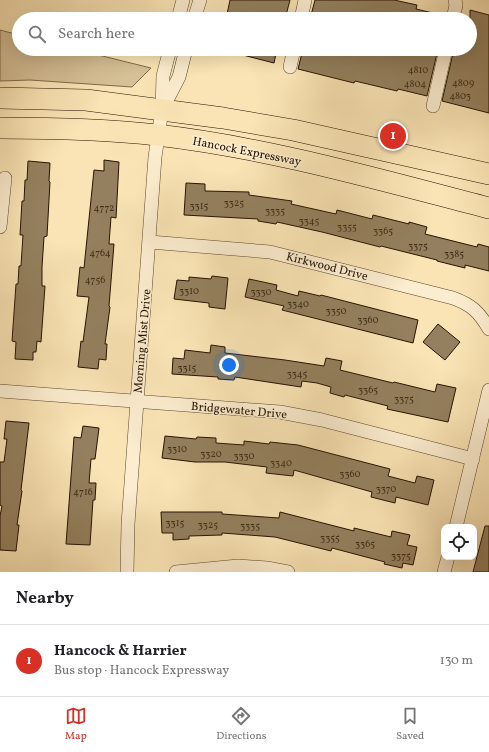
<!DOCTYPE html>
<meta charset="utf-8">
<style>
body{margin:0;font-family:Vollkorn,serif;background:#f6f6f6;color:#202124}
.controls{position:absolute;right:12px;bottom:12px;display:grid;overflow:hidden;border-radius:8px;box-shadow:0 4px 16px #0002}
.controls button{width:36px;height:36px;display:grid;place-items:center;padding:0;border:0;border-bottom:1px solid #e0e0e0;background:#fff;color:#202124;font:20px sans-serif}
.you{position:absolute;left:229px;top:365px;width:14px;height:14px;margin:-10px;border:3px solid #fff;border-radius:50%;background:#1a73e8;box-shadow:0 0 0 6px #1a73e833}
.badge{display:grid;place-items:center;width:26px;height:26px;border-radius:50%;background:#d93025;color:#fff;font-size:13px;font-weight:700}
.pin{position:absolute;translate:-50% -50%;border:2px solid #fff;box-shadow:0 1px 4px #0006}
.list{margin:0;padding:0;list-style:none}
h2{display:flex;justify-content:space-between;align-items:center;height:52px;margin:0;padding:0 16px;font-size:17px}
h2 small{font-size:13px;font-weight:400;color:#757577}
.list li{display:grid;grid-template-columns:26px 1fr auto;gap:12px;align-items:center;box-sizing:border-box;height:72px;padding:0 16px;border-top:1px solid #e0e0e0}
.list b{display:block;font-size:15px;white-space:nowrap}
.list p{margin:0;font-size:13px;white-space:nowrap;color:#757577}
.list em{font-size:13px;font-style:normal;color:#757577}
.icon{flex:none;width:22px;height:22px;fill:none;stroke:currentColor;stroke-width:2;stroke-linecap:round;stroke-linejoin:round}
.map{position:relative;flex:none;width:489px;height:572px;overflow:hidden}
.search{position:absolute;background:#fff;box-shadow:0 4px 16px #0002;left:12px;right:12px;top:12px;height:44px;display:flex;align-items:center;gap:10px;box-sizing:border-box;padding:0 14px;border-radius:22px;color:#757577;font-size:15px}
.sheet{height:124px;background:#fff}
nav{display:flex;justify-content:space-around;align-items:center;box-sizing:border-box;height:56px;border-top:1px solid #e0e0e0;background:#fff;font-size:11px;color:#757577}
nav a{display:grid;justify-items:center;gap:2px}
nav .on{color:#d93025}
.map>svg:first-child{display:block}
.green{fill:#d6c096;stroke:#7e6a4b}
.building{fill:#94805e;stroke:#251300}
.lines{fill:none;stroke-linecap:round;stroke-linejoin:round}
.minor-casing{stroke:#5a472d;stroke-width:14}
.primary-casing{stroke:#251300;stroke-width:22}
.minor{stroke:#fcedcf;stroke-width:13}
.primary{stroke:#fae4b5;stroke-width:21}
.labels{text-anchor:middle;stroke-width:3;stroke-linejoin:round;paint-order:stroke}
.number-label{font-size:10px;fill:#412e18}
.street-label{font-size:12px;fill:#251300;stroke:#fcedcf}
</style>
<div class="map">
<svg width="489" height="572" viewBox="0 0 489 572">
<rect width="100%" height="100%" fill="#fae4b5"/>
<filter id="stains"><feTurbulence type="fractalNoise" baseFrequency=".005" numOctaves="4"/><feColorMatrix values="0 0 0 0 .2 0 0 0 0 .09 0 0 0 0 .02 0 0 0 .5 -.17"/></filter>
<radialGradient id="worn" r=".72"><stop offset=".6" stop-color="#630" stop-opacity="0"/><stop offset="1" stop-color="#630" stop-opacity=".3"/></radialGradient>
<!-- green -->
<path class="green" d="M0,30L19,35V49H74L151,68L132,87L30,80L0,81Z"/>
<!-- building -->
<g class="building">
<path d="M230,0H290L285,19H226Z"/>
<path d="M315,0H394L417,5L416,9L441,15L440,19H310Z"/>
<path d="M470,10L489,15V113L442,101L454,49H470Z"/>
<path d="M236,49H277L274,63L235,53Z"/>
<path d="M303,49H438L427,96L398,89L397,91L355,81L354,83L298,69Z"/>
<path d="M104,160L119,162L116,218L111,217L109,244H114L109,306L110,307L105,344H107L106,360L99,359L98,369L78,367L81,341L83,342L89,297L77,296L80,267L84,268L94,170L104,171Z"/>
<path d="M28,161L50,163L49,181L50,182L47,236L44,237L42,267V286H45L41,342L37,341L36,352H33V360L15,359L16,342L12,341L16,284H18L19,266H21L23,235H20L22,201H24L25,180H27Z"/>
<path d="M186,183L205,184V191L249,192V195L292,201L291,204L336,214L337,210L372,219L373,215L409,224V222L427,227L425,234L477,247L478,244L489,247V271L465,265V268L437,261V260L381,246L380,247L322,232L277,222L276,224L258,221V219L184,215Z"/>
<path d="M212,276L228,278L225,309L209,307V303L174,299L177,280L189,281V277L211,279Z"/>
<path d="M249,279L277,285L276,290L298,296L299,291L320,296L321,295L418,320L413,343L282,310L284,306L245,297Z"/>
<path d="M438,324L460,342L445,360L423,342Z"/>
<path d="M211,345L225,347V353L285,360L324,366L326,358L342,361L340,370L393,383L394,382L435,392L437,384L456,388L448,422L387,409L388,406L345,395L344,397L330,393L331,387L317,383L302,381L301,387L235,377L234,380L218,379V377L172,374L173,358L184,359L185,350L210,353Z"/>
<path d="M6,421L29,423L21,490L22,491L17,525H19L16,551L0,550V516L2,506L0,505V462H4L7,439H4Z"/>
<path d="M83,426L99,428L95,459H91L89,483H96L95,500H93L90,545L66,544L74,437L81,438Z"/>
<path d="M165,436L196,439L197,437L216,438V443L244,445V441L269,444L270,442L298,445L390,469L388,476L415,483L417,476L434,480L428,505L396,497L395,503L371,497L372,492L294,470L293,476L266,473L267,467L225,462H195L162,458Z"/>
<path d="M161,512H222V514L279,518L280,512L354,531V528L391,537L392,531L410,535L407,545L417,547L413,565L403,563L402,568L384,564L385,562L332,548L331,551L275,537L222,533V535L189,536V539L173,540V533H162Z"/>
<path d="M485,526H489V572H473Z"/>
</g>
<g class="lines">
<defs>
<g id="minor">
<path d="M178,19L183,0"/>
<path d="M194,19L200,0"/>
<path d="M301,19L305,0"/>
<path d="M453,19L456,5L455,0"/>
<path d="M290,67L294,49"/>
<path d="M165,104L179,77L186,49"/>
<path d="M433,106L446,49"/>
<path d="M0,227L5,178"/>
<path d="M150,242L270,252L453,298C472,305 479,312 489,329"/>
<path d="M0,391L280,412L322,420L473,459"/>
<path d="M456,527L489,390"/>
<path d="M127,572L128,524L155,157L162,110L163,76L170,49"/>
<path d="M176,572L238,566L267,568L288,572"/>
<path d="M444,572L448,557"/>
</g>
<g id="primary">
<path d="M0,98L86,100L223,118L293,130L489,174"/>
<path d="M0,128C52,128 105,129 157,135C270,148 380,180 489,208"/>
</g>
</defs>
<!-- minor casing -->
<use href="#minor" class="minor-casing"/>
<!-- primary casing -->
<use href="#primary" class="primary-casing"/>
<!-- minor -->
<use href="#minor" class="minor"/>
<!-- primary -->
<use href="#primary" class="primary"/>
</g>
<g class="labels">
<!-- number labels -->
<g class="number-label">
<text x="418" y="73">4810</text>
<text x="463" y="86">4809</text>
<text x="415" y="87">4804</text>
<text x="460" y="99">4803</text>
<text x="234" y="206">3325</text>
<text x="199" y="209">3315</text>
<text x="104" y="211">4772</text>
<text x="275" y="214">3335</text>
<text x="309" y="224">3345</text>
<text x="347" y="230">3355</text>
<text x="383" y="234">3365</text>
<text x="418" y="249">3375</text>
<text x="100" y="256">4764</text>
<text x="454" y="257">3385</text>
<text x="95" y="283">4756</text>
<text x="189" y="294">3310</text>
<text x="261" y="295">3330</text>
<text x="298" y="307">3340</text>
<text x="336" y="314">3350</text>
<text x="368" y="323">3360</text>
<text x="187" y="371">3315</text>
<text x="297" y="377">3345</text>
<text x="368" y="393">3365</text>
<text x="404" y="402">3375</text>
<text x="177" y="452">3310</text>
<text x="211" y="457">3320</text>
<text x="244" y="459">3330</text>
<text x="281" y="466">3340</text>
<text x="350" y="477">3360</text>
<text x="386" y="492">3370</text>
<text x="83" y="495">4716</text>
<text x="175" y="526">3315</text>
<text x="208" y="528">3325</text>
<text x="250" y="529">3335</text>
<text x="330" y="541">3355</text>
<text x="365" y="547">3365</text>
<text x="401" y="559">3375</text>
</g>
<!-- street labels -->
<g class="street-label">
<text transform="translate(247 151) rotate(11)" y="4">Hancock Expressway</text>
<text transform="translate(327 266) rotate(14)" y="4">Kirkwood Drive</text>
<text transform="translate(142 341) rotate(-85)" y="4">Morning Mist Drive</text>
<text transform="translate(239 410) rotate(5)" y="4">Bridgewater Drive</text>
</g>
</g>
<rect width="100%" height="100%" filter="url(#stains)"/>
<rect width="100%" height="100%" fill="url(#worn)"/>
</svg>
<div class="controls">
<button><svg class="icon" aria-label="locate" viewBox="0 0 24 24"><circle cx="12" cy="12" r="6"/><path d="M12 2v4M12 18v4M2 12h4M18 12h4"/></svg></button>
</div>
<div class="you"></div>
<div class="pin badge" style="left:393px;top:136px">1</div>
<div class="search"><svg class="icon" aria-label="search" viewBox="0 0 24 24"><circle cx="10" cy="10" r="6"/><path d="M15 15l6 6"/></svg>Search here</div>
</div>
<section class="sheet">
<h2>Nearby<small></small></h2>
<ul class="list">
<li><span class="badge">1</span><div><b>Hancock &amp; Harrier</b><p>Bus stop · Hancock Expressway</p></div><em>130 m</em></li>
</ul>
</section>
<nav>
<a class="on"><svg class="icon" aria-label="map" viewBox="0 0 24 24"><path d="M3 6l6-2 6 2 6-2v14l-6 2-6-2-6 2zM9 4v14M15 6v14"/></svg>Map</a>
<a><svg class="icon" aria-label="directions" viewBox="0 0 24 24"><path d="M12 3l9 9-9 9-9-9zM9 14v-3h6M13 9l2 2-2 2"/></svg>Directions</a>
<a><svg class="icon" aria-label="saved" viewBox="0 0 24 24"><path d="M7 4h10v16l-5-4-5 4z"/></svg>Saved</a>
</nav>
